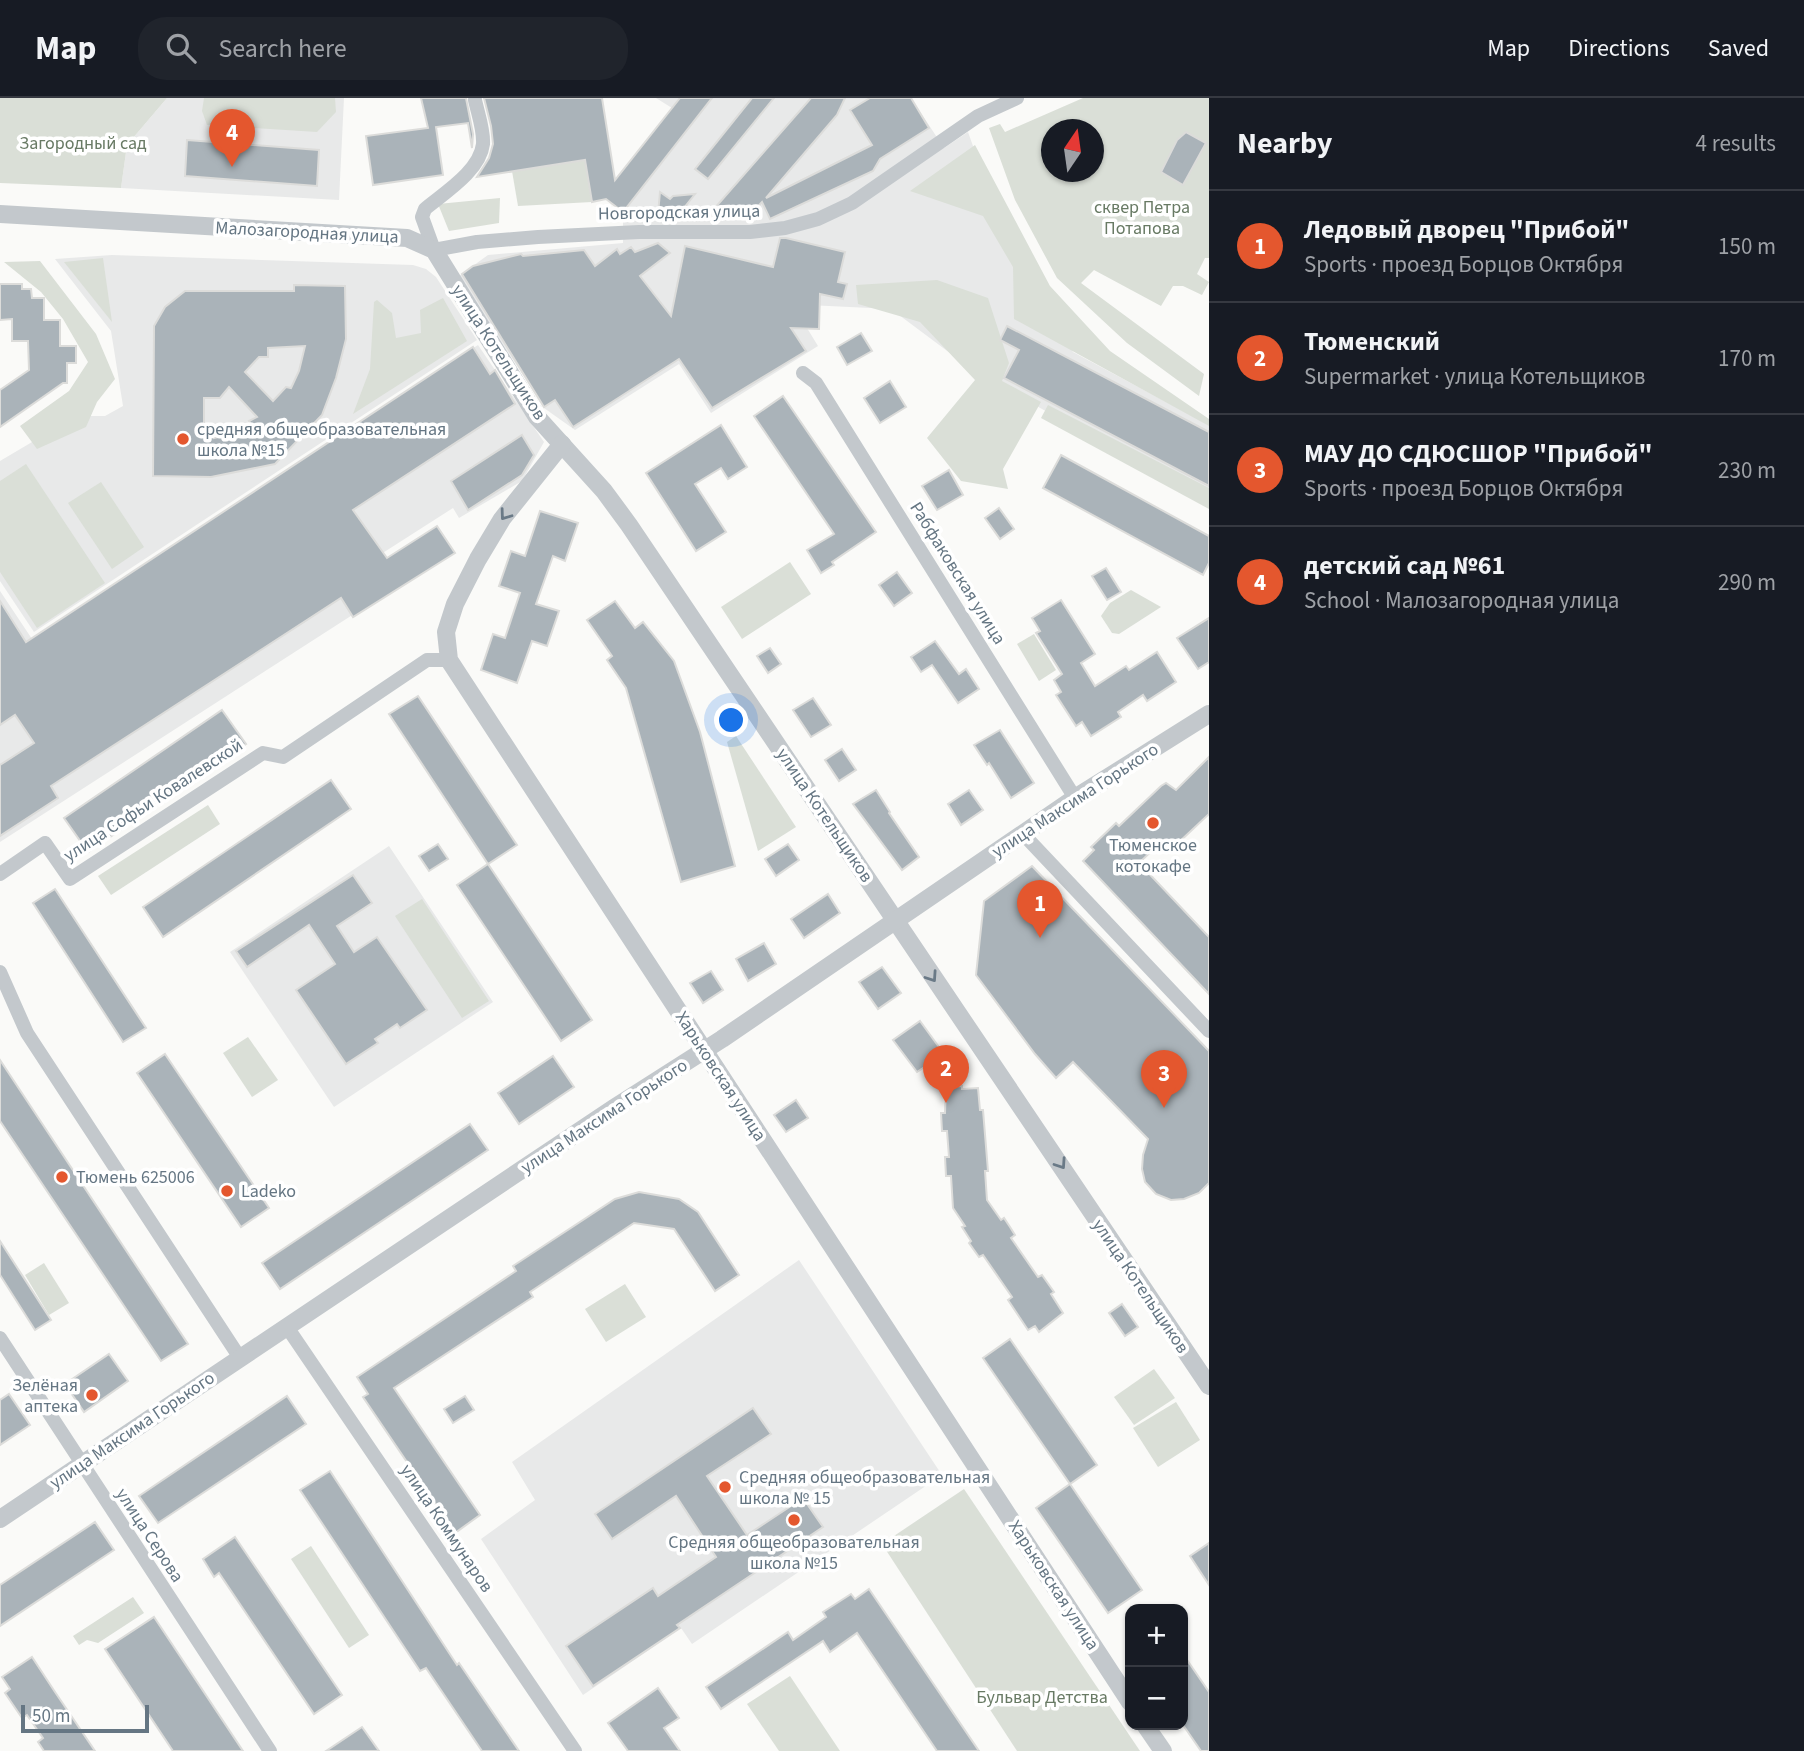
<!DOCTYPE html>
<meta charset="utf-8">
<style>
body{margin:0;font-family:"Source Sans 3",sans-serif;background:#20242c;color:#f1f3f6}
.controls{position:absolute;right:21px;bottom:21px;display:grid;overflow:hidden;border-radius:14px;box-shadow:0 2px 5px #0004}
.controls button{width:63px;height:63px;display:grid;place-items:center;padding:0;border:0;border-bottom:2px solid #363941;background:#171b24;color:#f1f3f6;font:35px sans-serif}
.compass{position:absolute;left:1041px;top:21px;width:63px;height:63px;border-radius:50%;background:#171b24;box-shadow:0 2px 5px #0004;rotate:13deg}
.scale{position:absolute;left:21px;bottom:18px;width:128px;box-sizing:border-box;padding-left:7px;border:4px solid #657683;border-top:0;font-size:19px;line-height:24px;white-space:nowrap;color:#657683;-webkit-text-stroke:5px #fff;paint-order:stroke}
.you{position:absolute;left:732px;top:623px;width:24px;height:24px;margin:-18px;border:5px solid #fff;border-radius:50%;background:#1a73e8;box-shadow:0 0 0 10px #1a73e833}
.badge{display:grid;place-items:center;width:46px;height:46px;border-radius:50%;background:#e4572e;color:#fff;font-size:23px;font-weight:700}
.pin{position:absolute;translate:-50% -58px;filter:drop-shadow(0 2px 4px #0008)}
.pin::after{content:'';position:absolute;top:37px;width:24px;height:21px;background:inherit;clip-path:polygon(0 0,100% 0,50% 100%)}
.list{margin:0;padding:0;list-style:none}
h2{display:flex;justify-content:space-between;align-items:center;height:91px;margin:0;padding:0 28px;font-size:30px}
h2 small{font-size:23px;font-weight:400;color:#9ea1a6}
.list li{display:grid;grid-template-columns:46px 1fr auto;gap:21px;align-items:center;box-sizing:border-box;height:112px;padding:0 28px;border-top:2px solid #363941}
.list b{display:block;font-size:26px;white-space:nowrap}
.list p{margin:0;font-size:23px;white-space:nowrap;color:#9ea1a6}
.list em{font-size:23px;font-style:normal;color:#9ea1a6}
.icon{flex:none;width:38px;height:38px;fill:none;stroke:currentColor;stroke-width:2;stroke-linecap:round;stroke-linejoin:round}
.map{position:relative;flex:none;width:1209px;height:1653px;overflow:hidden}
header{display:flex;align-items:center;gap:42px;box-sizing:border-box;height:98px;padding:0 35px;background:#171b24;border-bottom:2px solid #363941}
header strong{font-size:33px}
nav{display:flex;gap:38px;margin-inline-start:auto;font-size:24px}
.search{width:490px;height:63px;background:#20242c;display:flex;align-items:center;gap:18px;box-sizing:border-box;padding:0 24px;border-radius:28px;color:#9ea1a6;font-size:26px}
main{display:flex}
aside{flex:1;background:#171b24}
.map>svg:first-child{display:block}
.built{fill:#e8e9e9}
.green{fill:#dadfd7;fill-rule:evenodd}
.building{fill:#aab3b9;stroke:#dcdcda;stroke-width:2;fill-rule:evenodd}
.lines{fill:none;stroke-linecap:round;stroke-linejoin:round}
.minor{stroke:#c3c8cc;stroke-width:14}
.tertiary{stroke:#c3c8cc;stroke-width:18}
.oneway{stroke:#6a7a87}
.poi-dot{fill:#e4572e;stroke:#fff;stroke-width:2.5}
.labels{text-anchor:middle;stroke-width:7;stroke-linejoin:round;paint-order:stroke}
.park-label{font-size:18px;fill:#687a64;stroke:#fff}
.street-label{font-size:18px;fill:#657683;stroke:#fff}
.poi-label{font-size:18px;fill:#657683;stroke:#fff;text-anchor:start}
</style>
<header>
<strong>Map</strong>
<div class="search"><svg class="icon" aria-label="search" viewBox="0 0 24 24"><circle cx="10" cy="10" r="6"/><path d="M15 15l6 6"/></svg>Search here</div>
<nav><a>Map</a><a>Directions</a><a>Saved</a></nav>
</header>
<main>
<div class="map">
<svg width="1209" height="1653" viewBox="0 0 1209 1653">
<rect width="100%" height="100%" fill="#fafaf8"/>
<!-- built -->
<g class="built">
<path d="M167,0H344L339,102L121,90L127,47Z"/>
<path d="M656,0H911L944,50L968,34L994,107L1073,254L1209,327V404L974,273L891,211L808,207L807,230L818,248L711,315L679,266L575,332L544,310L459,178L488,157L623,145V114L603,98L672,10Z"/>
<path d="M112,157L413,167L426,171L436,179L477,242L34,534L0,483V363L76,318H105L123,308L111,233L55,161Z"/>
<path d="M478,247L544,344L522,383L459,420L453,410L353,474L371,505L0,744V493L32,541Z"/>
<path d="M389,748L493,904L334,1009L230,854Z"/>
<path d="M799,1162L942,1377L692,1546L681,1530L583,1597L481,1441L535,1402L512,1364Z"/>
</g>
<!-- green -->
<g class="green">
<path d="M0,0H167L127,47L121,90L0,85Z"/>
<path d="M204,0H335L336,14L317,34L207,27L202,13Z"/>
<path d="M1083,0H1209V160H1205L1197,176L1209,184L1202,197L1183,188H1173L1161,208L1094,172L1081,185L1204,276L1199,298L1127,245L1057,180L1015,102L989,30L1000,26L1005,34ZM1052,32H1094V74H1052Z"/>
<path d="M975,47L1050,188L1110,253L1209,321V328L1014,221L1013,169L983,118L910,93Z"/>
<path d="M585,62L592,104L518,108L512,73Z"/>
<path d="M500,100L499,125L449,133L438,106Z"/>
<path d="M103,160L112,224L64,164Z"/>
<path d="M40,163L96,236L115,281L97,304L86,329L37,351L20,328L69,293L88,264L63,221L41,194L4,164Z"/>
<path d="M937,182L988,200L1009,265L1002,283L1041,304L1003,371L1008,391L961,383L927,340L975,282L920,224L858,206L856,187Z"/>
<path d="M443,200L467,243L353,316L370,271L374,204L377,202L392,215L396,240L421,235L420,212Z"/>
<path d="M1048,307L1209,390V411L1041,320Z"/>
<path d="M26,366L105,485L37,530L0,474V383Z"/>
<path d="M101,384L144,449L112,471L68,405Z"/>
<path d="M790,464L811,496L742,541L721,509Z"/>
<path d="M1131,492L1161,509L1119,536L1112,535L1101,518L1110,505Z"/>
<path d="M1034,536L1056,572L1039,583L1017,546Z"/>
<path d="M736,638L796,729L758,753L727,644Z"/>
<path d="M208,707L220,726L111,797L98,778Z"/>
<path d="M422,801L489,903L462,920L395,818Z"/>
<path d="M248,939L278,982L252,999L223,955Z"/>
<path d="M44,1165L69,1205L49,1217L25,1177Z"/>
<path d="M625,1186L646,1219L606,1244L585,1211Z"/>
<path d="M1154,1271L1175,1300L1134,1327L1114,1299Z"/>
<path d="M1176,1304L1200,1342L1158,1369L1133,1330Z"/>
<path d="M964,1391L1140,1653H1017L882,1446Z"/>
<path d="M311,1448L369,1537L349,1550L291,1461Z"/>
<path d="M133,1499L144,1515L98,1545L87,1542L79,1547L73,1538Z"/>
<path d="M790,1578L840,1653H779L747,1606Z"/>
</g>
<!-- building -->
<g class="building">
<path d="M421,0H466L473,36L472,50L468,25L436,29L443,77L373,87L366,38L428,30Z"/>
<path d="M484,0H602L615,82L680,0H712L623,114L606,101L592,104L585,62L477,79L489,60L493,46L491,28Z"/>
<path d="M752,0H774L708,81L695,71Z"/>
<path d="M811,0H845L837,17L766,100L872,47L850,12L870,0H911L929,30L880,61L873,73L770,121L762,104L749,118L731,110L713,112Z"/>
<path d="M1186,34L1206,45L1183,87L1161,74L1177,42Z"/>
<path d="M187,42L319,52L317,88L185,78Z"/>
<path d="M660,94L670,101L673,98L695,96L684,110L689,113L658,116Z"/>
<path d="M780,140H786L845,154L838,184L847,186L843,201L820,196L819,231L791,230L806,253L712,310L679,261L573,329L555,302L544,309L462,176L473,168L521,156L523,158L584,152L595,168L617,151L620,156L631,149L635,154L658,145L670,155L640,178L671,218L685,148L773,169Z"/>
<path d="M0,186H22V191H31L32,200H44V222H60V248H76V265H67V285H63L0,329V292L29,272L28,243H12V221L0,222Z"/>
<path d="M294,187L345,188L346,241L336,280L322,317L275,366L211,379L153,378L154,228L165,209L185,193H294ZM305,248L299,273L291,290L286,289L273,303L245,274L259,259H268V250ZM229,289L257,319L249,323L252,328L236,335L214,340L213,327L204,328V300H220Z"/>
<path d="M1007,228L1209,334V388L1004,280L1019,252L1000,242Z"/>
<path d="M861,235L872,253L847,267L837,249Z"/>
<path d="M473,249L490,276L495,272L515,306L353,412L387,460L437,428L455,455L353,519L341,500L51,688L58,700L0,738V667L34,645L15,617L0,627V503L26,544Z"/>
<path d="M890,283L906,309L880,325L864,300Z"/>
<path d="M783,298L876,434L832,464L834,467L821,475L807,452L834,436L754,318Z"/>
<path d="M721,327L747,369L728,381L721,370L695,386L726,434L696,453L646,375Z"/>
<path d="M522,337L534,357L522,377L468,412L451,383Z"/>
<path d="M1061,357L1209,438V465L1203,477L1043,390Z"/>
<path d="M949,372L963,397L937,412L922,388Z"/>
<path d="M999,410L1014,431L1000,441L985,420Z"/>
<path d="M540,413L578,425L565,463L553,458L536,506L559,513L547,548L532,543L517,585L481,572L493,536L505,540L520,495L499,488L511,453L525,458Z"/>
<path d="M1106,470L1121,494L1107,502L1092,478Z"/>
<path d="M897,474L912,495L894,508L879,487Z"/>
<path d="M1061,502L1095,556L1081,565L1095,588L1126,568L1129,572L1157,554L1176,584L1147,603L1143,597L1118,614L1121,619L1091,638L1082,624L1076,628L1056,597L1061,594L1054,582L1062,576L1036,535L1040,533L1032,520Z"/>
<path d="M615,503L635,530L643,524L674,563L700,634L735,768L681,784L626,590L607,562L612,558L587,522Z"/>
<path d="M1209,520V564L1198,571L1177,540Z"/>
<path d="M935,543L959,576L966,571L979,591L958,605L932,567L921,574L911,559Z"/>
<path d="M770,550L781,566L768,575L757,558Z"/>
<path d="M418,598L517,747L488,766L389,616Z"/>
<path d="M813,600L831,627L811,639L793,612Z"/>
<path d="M222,612L246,646L88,754L64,720Z"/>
<path d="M1000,632L1034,685L1011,700L989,665L987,667L974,647Z"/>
<path d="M842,651L856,672L839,683L825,662Z"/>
<path d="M1209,659V716L1177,746L1170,748L1160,745L1139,765L1209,839V896L1083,763L1094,752L1091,749L1116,725L1119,728L1161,688L1166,685L1176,692Z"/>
<path d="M331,682L351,711L163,839L143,809Z"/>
<path d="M876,692L890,714L889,715L919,759L902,772L853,706Z"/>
<path d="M969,692L983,712L961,727L948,706Z"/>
<path d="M438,746L448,761L429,773L419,758Z"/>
<path d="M788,746L799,762L776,778L765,761Z"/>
<path d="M488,766L592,922L561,943L457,787Z"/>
<path d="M1032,768L1209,953V1085L1199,1095L1184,1101L1171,1102L1156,1096L1145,1084L1142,1071L1143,1057L1148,1041L1073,964L1056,980L1035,956L976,877L984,803Z"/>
<path d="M353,777L372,805L337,828L354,854L377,839L427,912L400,930L397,926L375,941L378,945L346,966L296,892L335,866L309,827L247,869L236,853Z"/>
<path d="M55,791L146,930L123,944L33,805Z"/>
<path d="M828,796L840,815L804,840L791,821Z"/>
<path d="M764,845L776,866L748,883L736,861Z"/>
<path d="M882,869L901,895L878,911L859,884Z"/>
<path d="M711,873L723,892L703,905L690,885Z"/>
<path d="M920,923L944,956L917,974L893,942Z"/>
<path d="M165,956L269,1110L241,1129L137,975Z"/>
<path d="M553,958L574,989L519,1026L498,995Z"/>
<path d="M0,962L188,1246L161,1263L0,1023Z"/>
<path d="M962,988V991L978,990L980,1012H983L988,1073H985L987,1102L1001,1122L1004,1120L1010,1129L1015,1137L1011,1140L1038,1179L1042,1177L1054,1194L1051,1196L1063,1215L1039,1234L1035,1228L1028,1232L1008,1202L1012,1199L983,1157L979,1159L969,1145L971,1143L962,1129L965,1128L953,1110L951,1078H946L945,1059H949L947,1033H942L941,1015H945L946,989Z"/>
<path d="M796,1002L808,1020L786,1034L774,1017Z"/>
<path d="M470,1026L488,1052L280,1191L262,1165Z"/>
<path d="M639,1094L679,1101L698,1114L739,1177L715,1193L674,1131L634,1125L530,1194L533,1199L394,1290L480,1417L455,1435L363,1299L368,1296L357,1279L516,1173L513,1168L615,1101Z"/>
<path d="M0,1143L51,1222L35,1232L0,1177Z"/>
<path d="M1122,1206L1138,1229L1125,1238L1109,1215Z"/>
<path d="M1010,1241L1097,1367L1070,1386L983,1260Z"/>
<path d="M109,1256L128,1283L84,1314L65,1286Z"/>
<path d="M9,1296L30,1327L0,1347V1302Z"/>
<path d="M287,1298L306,1326L158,1425L139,1398Z"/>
<path d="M465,1298L474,1312L453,1325L444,1311Z"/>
<path d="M753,1310L771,1336L707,1378L747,1437L803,1400L823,1429L677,1527L680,1530L593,1588L566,1548L653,1490L658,1498L716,1459L676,1398L612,1441L595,1416Z"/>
<path d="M330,1373L457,1567L459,1565L519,1653H482L426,1570L420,1573L300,1392Z"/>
<path d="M1070,1386L1142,1492L1108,1515L1036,1410Z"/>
<path d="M95,1424L114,1452L0,1528V1487Z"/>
<path d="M235,1439L342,1597L314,1616L219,1475L214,1479L203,1461Z"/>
<path d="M1209,1445V1487L1190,1458Z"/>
<path d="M869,1491L979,1653H937L857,1535L830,1554L823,1543L721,1611L706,1589L788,1534L793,1542L826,1519L823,1514L851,1496L855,1501Z"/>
<path d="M154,1519L243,1653H173L105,1551Z"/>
<path d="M1183,1556L1209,1594V1653H1201L1183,1627Z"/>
<path d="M32,1559L55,1594L95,1653H44L38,1644L43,1640L27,1617L22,1620L5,1595L10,1591L2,1579Z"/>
<path d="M658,1590L679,1620L664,1630L680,1653H628L608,1625Z"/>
<path d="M362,1629L379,1653H326Z"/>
</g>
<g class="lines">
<!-- minor -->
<g class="minor">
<path d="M475,2C478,16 484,32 483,46C480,73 444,95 425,111L422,119L434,152L477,144L538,139L639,134H750L785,130L818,121L852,105L978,18L1017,0"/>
<path d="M803,275L816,285L1075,700"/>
<path d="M1023,736L1209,933"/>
<path d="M0,776L45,745L70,781L263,655L283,659L427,562H449"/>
<path d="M0,874L27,935L240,1260"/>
<path d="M287,1229L575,1653"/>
<path d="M0,1240L270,1653"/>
</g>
<!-- tertiary -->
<g class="tertiary">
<path d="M0,116L407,140L434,152L537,319L604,393L629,427L1209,1288"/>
<path d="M562,346L502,421L478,461L455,506L446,534L449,562L1130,1604"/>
<path d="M0,1421L614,1010L722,941L1075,700L1209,616"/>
<path d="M1145,1627L1163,1653"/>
</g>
</g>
<!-- one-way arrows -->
<defs><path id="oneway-chevron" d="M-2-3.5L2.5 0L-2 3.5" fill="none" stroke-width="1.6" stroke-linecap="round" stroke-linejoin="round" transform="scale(1.75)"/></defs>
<g class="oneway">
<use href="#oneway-chevron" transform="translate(505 417) rotate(126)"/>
<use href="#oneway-chevron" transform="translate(932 879) rotate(56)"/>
<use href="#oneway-chevron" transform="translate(1061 1066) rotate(56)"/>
</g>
<!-- markers -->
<g class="poi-dot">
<circle cx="183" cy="341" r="7"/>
<circle cx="1153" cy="725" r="7"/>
<circle cx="62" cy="1079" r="7"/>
<circle cx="227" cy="1093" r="7"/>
<circle cx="92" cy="1297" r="7"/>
<circle cx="725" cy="1389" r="7"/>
<circle cx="794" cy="1422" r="7"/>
</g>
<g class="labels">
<!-- park labels -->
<g class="park-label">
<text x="83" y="51">Загородный сад</text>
<text x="1142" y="115">сквер Петра<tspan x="1142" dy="21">Потапова</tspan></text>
<text x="1042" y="1605">Бульвар Детства</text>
</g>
<!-- street labels -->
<g class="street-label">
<text transform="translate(679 114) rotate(-1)" y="6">Новгородская улица</text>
<text transform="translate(307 134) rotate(3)" y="6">Малозагородная улица</text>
<text transform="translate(499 254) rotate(57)" y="6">улица Котельщиков</text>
<text transform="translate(958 475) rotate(58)" y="6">Рабфаковская улица</text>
<text transform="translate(153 702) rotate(-33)" y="6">улица Софьи Ковалевской</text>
<text transform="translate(1075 702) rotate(-33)" y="6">улица Максима Горького</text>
<text transform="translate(825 717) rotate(56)" y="6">улица Котельщиков</text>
<text transform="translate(721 978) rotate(57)" y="6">Харьковская улица</text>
<text transform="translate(604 1018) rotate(-33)" y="6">улица Максима Горького</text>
<text transform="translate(1141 1188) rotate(56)" y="6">улица Котельщиков</text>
<text transform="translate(132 1332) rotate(-34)" y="6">улица Максима Горького</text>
<text transform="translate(447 1430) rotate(56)" y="6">улица Коммунаров</text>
<text transform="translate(150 1437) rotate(57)" y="6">улица Серова</text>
<text transform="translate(1054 1487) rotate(57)" y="6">Харьковская улица</text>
</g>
<!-- poi labels -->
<g class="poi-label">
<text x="197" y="337">средняя общеобразовательная<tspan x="197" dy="21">школа №15</tspan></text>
<text x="1153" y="753" text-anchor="middle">Тюменское<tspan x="1153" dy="21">котокафе</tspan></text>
<text x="76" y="1085">Тюмень 625006</text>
<text x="241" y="1099">Ladeko</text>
<text x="78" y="1293" text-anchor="end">Зелёная<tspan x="78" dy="21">аптека</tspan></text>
<text x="739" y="1385">Средняя общеобразовательная<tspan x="739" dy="21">школа № 15</tspan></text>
<text x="794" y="1450" text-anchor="middle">Средняя общеобразовательная<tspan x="794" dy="21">школа №15</tspan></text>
</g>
</g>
</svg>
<div class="controls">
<button>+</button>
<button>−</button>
</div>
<svg class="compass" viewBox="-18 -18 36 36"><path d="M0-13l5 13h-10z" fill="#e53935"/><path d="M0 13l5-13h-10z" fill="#9ea1a6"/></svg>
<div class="scale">50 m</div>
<div class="you"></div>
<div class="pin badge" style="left:1040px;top:840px">1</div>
<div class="pin badge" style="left:946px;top:1005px">2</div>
<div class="pin badge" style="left:1164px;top:1010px">3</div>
<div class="pin badge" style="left:232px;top:69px">4</div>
</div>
<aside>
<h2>Nearby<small>4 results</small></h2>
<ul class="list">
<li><span class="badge">1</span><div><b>Ледовый дворец &quot;Прибой&quot;</b><p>Sports · проезд Борцов Октября</p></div><em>150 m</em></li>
<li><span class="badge">2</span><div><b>Тюменский</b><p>Supermarket · улица Котельщиков</p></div><em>170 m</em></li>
<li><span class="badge">3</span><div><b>МАУ ДО СДЮСШОР &quot;Прибой&quot;</b><p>Sports · проезд Борцов Октября</p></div><em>230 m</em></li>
<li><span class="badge">4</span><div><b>детский сад №61</b><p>School · Малозагородная улица</p></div><em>290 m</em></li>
</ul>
</aside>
</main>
